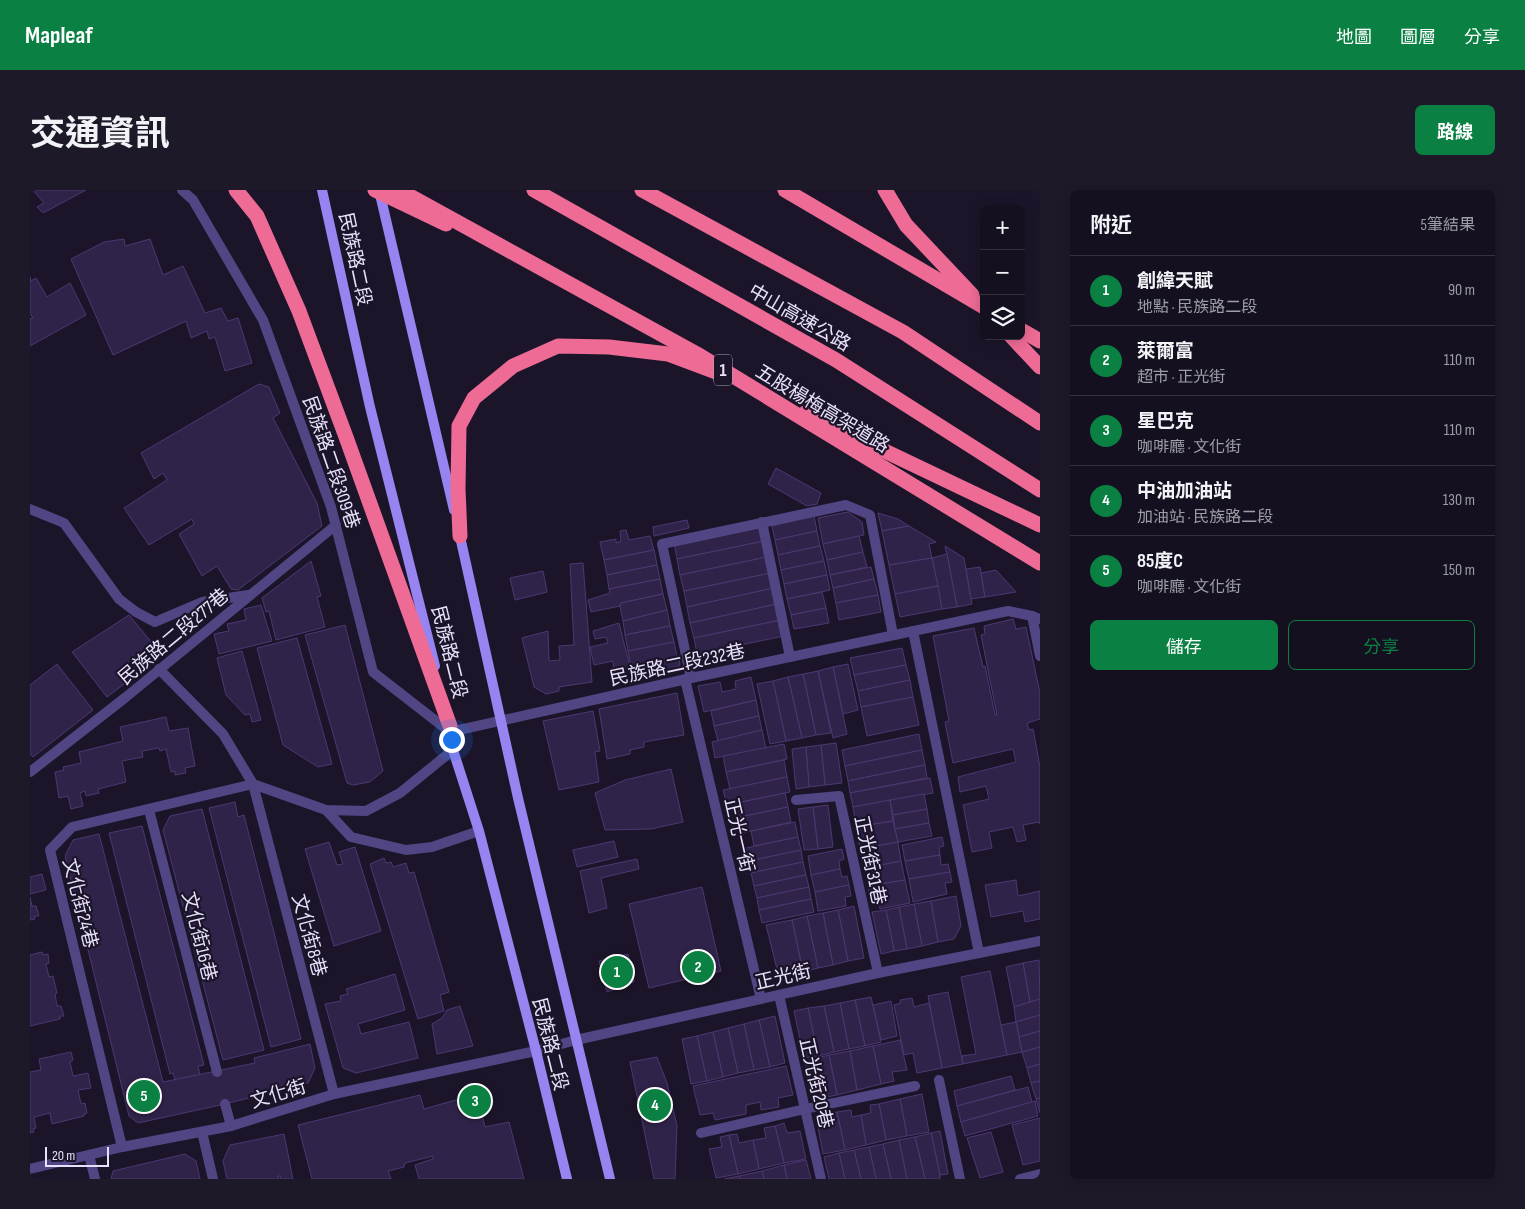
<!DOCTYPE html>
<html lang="zh-TW">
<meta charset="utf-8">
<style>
body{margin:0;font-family:"Sofia Sans Condensed","Noto Sans TC",sans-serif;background:#1e1929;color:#f1f3f6}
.controls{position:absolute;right:15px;top:15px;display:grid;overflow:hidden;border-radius:8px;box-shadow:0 2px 12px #0003}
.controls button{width:45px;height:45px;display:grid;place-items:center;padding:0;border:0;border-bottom:1px solid #34303e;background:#151020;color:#f1f3f6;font:25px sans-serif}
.scale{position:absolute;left:15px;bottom:12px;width:64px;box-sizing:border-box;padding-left:5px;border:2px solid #e8e1fb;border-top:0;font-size:14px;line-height:18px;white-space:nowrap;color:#e8e1fb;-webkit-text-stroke:4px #1c152a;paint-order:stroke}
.you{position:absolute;left:421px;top:549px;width:18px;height:18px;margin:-12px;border:4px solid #fff;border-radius:50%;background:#1a73e8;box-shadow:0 0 0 8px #1a73e833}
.badge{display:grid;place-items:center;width:32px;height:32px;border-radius:50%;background:#0b8043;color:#fff;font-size:16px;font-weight:700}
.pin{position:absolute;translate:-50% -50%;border:2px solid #fff;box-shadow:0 1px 5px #0006}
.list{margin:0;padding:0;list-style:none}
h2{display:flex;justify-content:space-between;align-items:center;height:65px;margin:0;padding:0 20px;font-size:21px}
h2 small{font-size:16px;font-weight:400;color:#9d9da5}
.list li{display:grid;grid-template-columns:32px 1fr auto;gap:15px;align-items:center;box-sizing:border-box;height:70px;padding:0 20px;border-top:1px solid #34303e}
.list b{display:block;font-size:19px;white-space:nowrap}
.list p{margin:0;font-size:16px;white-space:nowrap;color:#9d9da5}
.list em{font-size:16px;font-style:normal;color:#9d9da5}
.actions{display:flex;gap:10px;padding:15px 20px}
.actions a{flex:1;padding:11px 0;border:1px solid #0b8043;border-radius:8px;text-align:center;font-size:18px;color:#0b8043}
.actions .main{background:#0b8043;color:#fff}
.icon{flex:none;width:28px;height:28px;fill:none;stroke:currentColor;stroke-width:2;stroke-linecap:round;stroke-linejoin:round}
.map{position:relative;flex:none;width:1010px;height:989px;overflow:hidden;border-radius:8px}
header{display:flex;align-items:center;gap:30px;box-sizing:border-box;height:70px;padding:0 25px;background:#0b8043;color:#fff}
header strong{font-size:24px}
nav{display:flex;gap:28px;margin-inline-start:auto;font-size:18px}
.intro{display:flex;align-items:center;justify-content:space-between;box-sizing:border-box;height:120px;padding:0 30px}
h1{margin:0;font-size:35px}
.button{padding:12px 22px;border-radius:8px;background:#0b8043;color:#fff;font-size:18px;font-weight:700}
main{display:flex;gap:30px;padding:0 30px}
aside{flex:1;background:#151020;border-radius:8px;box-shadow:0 2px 12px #0003}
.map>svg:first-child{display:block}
.building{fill:#302349;stroke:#4c3872}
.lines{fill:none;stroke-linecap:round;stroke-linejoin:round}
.service{stroke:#514683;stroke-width:10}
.minor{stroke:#514683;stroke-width:10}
.secondary{stroke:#9784f0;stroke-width:10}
.motorway{stroke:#ed6b95;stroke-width:15}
.motorway-bridge{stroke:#ed6b95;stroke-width:15}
.labels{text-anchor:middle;stroke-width:4.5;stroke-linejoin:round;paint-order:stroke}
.shield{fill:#1c152a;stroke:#aba4bc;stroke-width:1}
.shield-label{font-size:18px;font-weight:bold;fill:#e8e1fb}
.street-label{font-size:19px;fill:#e8e1fb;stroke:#1c152a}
</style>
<header>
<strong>Mapleaf</strong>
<nav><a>地圖</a><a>圖層</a><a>分享</a></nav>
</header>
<div class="intro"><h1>交通資訊</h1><a class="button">路線</a></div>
<main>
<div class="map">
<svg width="1010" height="989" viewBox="0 0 1010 989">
<rect width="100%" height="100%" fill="#1c152a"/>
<!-- building -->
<g class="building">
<path d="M3,0H56L13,23L7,17L14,13Z"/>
<path d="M94,49L95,56L120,49L133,85L153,76L175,123L191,118L198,131L208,128L222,173L195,181L185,147L179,149L177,141L161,148L156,131L83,165L41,69L74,52Z"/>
<path d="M0,87L1,91L6,88L17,107L40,93L56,125L0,156V129L3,128L0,123Z"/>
<path d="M229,194L239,197L250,223L243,228L287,313L292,336L208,400L201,399L187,376L172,386L149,344L164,334L162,329L119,355L94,318L137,290L133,283L124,289L111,263Z"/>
<path d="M746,278L791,303L787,314L777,316L738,294Z"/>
<path d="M818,322L832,332L834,345L793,354L788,328Z"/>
<path d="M848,323L868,329L879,336L852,341Z"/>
<path d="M784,326L787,341L745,350L742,336Z"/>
<path d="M657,330L659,338L624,346L623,337Z"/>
<path d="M731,335L734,351L647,369L644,353Z"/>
<path d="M879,336L906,352L899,354L902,368L859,375L852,341Z"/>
<path d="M596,340L599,350L620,346L624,360L574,370L570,352L586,349V353L591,351L590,341Z"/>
<path d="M787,341L790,356L748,365L745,350Z"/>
<path d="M829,346L833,362L797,370L793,354Z"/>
<path d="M734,351L737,367L650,385L647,369Z"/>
<path d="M790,356L794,371L751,380L748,365Z"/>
<path d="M915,356L934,368L942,414L927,417Z"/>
<path d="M624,360L627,375L577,385L574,370Z"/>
<path d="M833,362L837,377L800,385L797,370Z"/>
<path d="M917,364L927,417L912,419L902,368Z"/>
<path d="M737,367L741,383L654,401L650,385Z"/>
<path d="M902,368L908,396L865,404L859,375Z"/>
<path d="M281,371L291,406L287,407L295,437L246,450L239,421L236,422L232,408Z"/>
<path d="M794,371L797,385L754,394L751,380Z"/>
<path d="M553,373L562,492L529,497V501L516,504L504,497L492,448L518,441L519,471L530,470L529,456L544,455L540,374Z"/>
<path d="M627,375L630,389L579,399L577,385Z"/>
<path d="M841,377L844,389L803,398L800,385Z"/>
<path d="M950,377L955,407L941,409L936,379Z"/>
<path d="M966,380L986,402L955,407L951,383Z"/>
<path d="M513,381L517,402L485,410L480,388Z"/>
<path d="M741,383L744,398L657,417L654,401Z"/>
<path d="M797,385L800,400L757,409L754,394Z"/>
<path d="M630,389L633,404L591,413L590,416L561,422L558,410L580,403L579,399Z"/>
<path d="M844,389L848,405L806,413L803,398Z"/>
<path d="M908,396L912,419L870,427L865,404Z"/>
<path d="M744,398L747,414L660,433L657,417Z"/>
<path d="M792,402L796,418L761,425L757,409Z"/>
<path d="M633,404L637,420L593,431L590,416L591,413Z"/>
<path d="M848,405L851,422L809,430L806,413Z"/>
<path d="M747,414L751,430L664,448L660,433Z"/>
<path d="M231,415L242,451L189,464L184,444L199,441L197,434L216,430L214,419Z"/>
<path d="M796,418L799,433L764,439L761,425Z"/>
<path d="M637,420L640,436L595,445L593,431Z"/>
<path d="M99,425L132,465L77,507L42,462Z"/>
<path d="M983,429L986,439L996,437L1010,503V529L997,533L999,540L1003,539L1010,577V634L1009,632L993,635L996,650L987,652L983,637L959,642L962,658L942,662L933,615L959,609L956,596L930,602L928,587L986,572L983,559L923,573L915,532L919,531L903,446L944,438L953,477L955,476L965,525H967L951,445L955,444L954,436Z"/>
<path d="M751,430L754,446L667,464L664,448Z"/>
<path d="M589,433L600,477L584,480L583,471L564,475L560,457L578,453L576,447L565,449L563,441Z"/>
<path d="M315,435L353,581L340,592L323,595L317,593L275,445Z"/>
<path d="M640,436L644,452L598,461L595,445Z"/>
<path d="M267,448L302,574L288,577L253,555L227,458Z"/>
<path d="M644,452L647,466L601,477L598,461Z"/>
<path d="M872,458L876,475L824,485L820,468Z"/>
<path d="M212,461L231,530L222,532L220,524L215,525L196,505L187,468Z"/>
<path d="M649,468L650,475L644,479L602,487V479Z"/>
<path d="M27,474L63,520L3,567L0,564V495Z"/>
<path d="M818,474L828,520L813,524L803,477Z"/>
<path d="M876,475L880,490L828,501L824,485Z"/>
<path d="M803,477L817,544L803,548L788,481Z"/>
<path d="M788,481L801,543L786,545L773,484Z"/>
<path d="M773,484L786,545L772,548L758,487Z"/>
<path d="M721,487L726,510L674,522L668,496L690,492L692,502L706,499L705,491Z"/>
<path d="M758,487L772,548L756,551L743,491Z"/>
<path d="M880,490L883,507L831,517L828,501Z"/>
<path d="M743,491L756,551L740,554L727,494Z"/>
<path d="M647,503L654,545L614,552V557L600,560V564L577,569L569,519Z"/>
<path d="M883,507L889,535L837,546L831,517Z"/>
<path d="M726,510L729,526L684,536L681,521Z"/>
<path d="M563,521L570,561L565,562L569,592L529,600L513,531Z"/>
<path d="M729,526L732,540L688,551L684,536Z"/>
<path d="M136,527L139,541L158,538L165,576L155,578L156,583L145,585V581L141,582L136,559L130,561L129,558L112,561L113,567L92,571L96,592L68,599L69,603L56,606L55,601L50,603L53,616L41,619L38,606L29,608L25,582L34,580L33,577L51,573L49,562L93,551L90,537Z"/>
<path d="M732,540L736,558L685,568L682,552Z"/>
<path d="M889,544L892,560L815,576L812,560Z"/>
<path d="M806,553L812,593L795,595L791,555Z"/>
<path d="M754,554L757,569L696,582L693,566Z"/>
<path d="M791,555L795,595L779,597L776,557Z"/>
<path d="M776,557L779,597L766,599L762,559Z"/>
<path d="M892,560L895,575L818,591L815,576Z"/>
<path d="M754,570L757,587L700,599L696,582Z"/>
<path d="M895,575L897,588L820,603L818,591Z"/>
<path d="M641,579L653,632L621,639L575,640L565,603L595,590Z"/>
<path d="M757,587L760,602L697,615L693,600Z"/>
<path d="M900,588L903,603L823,617L820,603Z"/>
<path d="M755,603L758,617L710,627L707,613Z"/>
<path d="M894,604L897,619L863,625L860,610Z"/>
<path d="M860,610L863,631L826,637L823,617Z"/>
<path d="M205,612L208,627L214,625L271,849L241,857L179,618Z"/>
<path d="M798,615L803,657L788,659L783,617Z"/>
<path d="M758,617L761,632L713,643L710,627Z"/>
<path d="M783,617L788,659L774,660L768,619Z"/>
<path d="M172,619L234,860L193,870L133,640L140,626Z"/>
<path d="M897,619L899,633L865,639L863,625Z"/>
<path d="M863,631L868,652L830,659L826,637Z"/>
<path d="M765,632L768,647L724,656L721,641Z"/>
<path d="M899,633L902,646L868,652L865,639Z"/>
<path d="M112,636L174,875L168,876L170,885L145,890L143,883L140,884L79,643Z"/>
<path d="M69,644L133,892L225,873L224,868L280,854L285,878L278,893L195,914L108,933L99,926L35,666L43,650Z"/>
<path d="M768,647L771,660L719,671L716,658Z"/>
<path d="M912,647L914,656L909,657L910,665L875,671L872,655Z"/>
<path d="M584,651L588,667L547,677L543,660Z"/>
<path d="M299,652L307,675L313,674L309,662L325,657L351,741L304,756L275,659Z"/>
<path d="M868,652L871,671L841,677L840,669L833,671L830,659Z"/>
<path d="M812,659L814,669L809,671L810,679L781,685L778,666Z"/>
<path d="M771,660L773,672L721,683L719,671Z"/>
<path d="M910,665L911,675L918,674L920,682L879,689L875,671Z"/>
<path d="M354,668L356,673L361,672L363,677L376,673L379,683L384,682L419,802L410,805L414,821L388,829L340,674Z"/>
<path d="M607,669L609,679L571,688L577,718L559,723L550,681Z"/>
<path d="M871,671L875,690L838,696L836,684L843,683L841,677Z"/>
<path d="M773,672L776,685L724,696L721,683Z"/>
<path d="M810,679L812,687L817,686L819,695L785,702L781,685Z"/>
<path d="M920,682L922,692L915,693L917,704L883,712L879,689Z"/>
<path d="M12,684L16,700L0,704V687Z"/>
<path d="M776,685L779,697L727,708L724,696Z"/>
<path d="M875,690L880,713L850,719L847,707L840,709L838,696Z"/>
<path d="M986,690L988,706L1010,701V729L995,732L993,721L961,727L955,695Z"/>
<path d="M819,695L821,706L815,707L816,716L788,721L785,702Z"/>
<path d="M672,697L691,781L619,798L599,714Z"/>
<path d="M779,697L781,709L729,720L727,708Z"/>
<path d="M926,706L931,736L924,749L908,752L901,711Z"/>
<path d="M0,707L2,716H6L9,726H4L5,729L0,730Z"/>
<path d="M781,709L784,722L732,733L729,720Z"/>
<path d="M901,711L908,752L892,756L884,714Z"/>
<path d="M884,714L892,756L877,759L869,717Z"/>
<path d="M824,716L834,768L818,771L808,720Z"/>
<path d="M869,717L877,759L864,761L856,720Z"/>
<path d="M808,720L818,771L803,775L793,723Z"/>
<path d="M856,720L864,761L851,764L842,722Z"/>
<path d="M793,723L803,775L788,778L777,726Z"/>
<path d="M777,726L788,778L773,782L762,730Z"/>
<path d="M762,730L773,782L763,784L748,783L736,735Z"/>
<path d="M12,762L13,765L18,764L19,773L16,774L19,787L23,786L27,803L25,804L27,816H31L34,826H30V829L0,836V765Z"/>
<path d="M598,764L604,792L577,802L569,771Z"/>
<path d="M1009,770L1010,809L1000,812L993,773Z"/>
<path d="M993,773L1000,812L984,817L976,777Z"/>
<path d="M960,781L977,865L933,874L932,866L946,864L931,787Z"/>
<path d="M365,784L375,820L328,834L331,844L379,832L388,868L326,883L313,878L295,814L311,811L310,806L318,804L316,799Z"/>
<path d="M918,802L933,874L912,878L898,806Z"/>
<path d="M841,807L851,852L835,856L825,810Z"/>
<path d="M882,808L884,817L899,813L912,878L887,883L883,863L874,865L864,815L871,813L870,810Z"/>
<path d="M1010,809V825L986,832L984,817Z"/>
<path d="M825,810L835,856L819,859L810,813Z"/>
<path d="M861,811L867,846L851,850L843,815Z"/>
<path d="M810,813L819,859L804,862L794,816Z"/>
<path d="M430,816L443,856L407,864L402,834L412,828L417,820Z"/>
<path d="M794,816L804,862L788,866L778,818Z"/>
<path d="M778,818L788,866L774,868L764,821Z"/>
<path d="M1010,825V841L989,847L986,832Z"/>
<path d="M745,826L755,873L740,877L729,830Z"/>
<path d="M729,830L740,877L724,880L714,834Z"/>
<path d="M986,832L992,862L977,865L971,835Z"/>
<path d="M714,834L724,880L708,883L698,838Z"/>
<path d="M698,838L708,883L693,887L683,842Z"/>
<path d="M1010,841V857L992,862L989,847Z"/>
<path d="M683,842L693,887L677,891L667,846Z"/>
<path d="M667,846L677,891L661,894L652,849Z"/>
<path d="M870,850L877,880L862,882L864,891L851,894L843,856Z"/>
<path d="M843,856L851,894L827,900L820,861Z"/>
<path d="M1010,857V874L997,878L992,862Z"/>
<path d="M820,861L827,900L807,905L799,865Z"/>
<path d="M41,862L43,870L40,872L43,886L58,883L61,898L48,900L51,914L55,913L57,923L54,924V926L22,934L20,923L4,927L6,938L3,939L4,942L0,943V882L11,880L9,869Z"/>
<path d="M799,865L807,905L792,908L791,899L780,901L775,871Z"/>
<path d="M627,867L637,893L647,936L645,989H624L600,872Z"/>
<path d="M1010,874V891L1001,893L997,878Z"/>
<path d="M756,876L763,905L748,908L749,917L731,920L730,912L716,915V924L685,930L683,923L670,925L663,896Z"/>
<path d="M981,886L985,900L927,916L924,901Z"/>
<path d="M1010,891V908L1006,909L1001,893Z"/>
<path d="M998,897L1002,912L931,932L927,916Z"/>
<path d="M447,904L455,937L479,932L494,989H389L385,975L403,969V966L375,973L374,977L358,981L361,989H282L268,935L390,905L394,919Z"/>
<path d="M892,904L899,942L877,946L870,909Z"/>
<path d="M1010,908V923L1006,909Z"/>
<path d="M870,909L877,946L856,950L849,914Z"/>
<path d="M1005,911L1008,926L935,946L931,932Z"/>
<path d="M849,914L856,950L836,955L831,925L841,923L840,915Z"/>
<path d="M821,920L822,927L831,925L836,955L815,960L807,922Z"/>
<path d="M807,922L815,960L793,964L786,926Z"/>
<path d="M1010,928V971L993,975L982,935Z"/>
<path d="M754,933L757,943L770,941L776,969L754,973L745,936Z"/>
<path d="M745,936L754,973L729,979L723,950L736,948L734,938Z"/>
<path d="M910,941L918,984L910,985L901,943Z"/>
<path d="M961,942L973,982L950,988L937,948Z"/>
<path d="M901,943L910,985V989H895L885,947Z"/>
<path d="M254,944L263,989H251L250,986H248L249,989H197L193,971L200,955Z"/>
<path d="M707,944L709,953L723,950L729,979L708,984L699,945Z"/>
<path d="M699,945L708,984L686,988L679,959L692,957L690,947Z"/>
<path d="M885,947L895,989H877L869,950Z"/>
<path d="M869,950L877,989H861L853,954Z"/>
<path d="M853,954L861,989H846L839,957Z"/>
<path d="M839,957L846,989H831L824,960Z"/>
<path d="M824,960L831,989H815L809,963Z"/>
<path d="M809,963L815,989H799L794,967Z"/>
<path d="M155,964L166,971L170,989H81L83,981Z"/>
<path d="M776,970L781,989H757L754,975Z"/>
<path d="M754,975L757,989H734L732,981Z"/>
<path d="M732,981L734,989H710L709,986Z"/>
<path d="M709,986L710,989H694Z"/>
</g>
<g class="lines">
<!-- service -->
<g class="service">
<path d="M152,0L163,10L233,130L301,317L343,482L420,542L661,488L978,421L1002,426L1010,429"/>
<path d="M0,319L34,333L89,409L106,422L125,432L172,412L218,405"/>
<path d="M732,332L760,467"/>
<path d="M1002,426L1010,466"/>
<path d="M883,441L949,763"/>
<path d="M661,488L632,354L816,315L840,325L863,445"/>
<path d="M655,489L731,809"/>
<path d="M0,582L96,507L306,335"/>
<path d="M766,610L809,606L848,783"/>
<path d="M119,620L187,882"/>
<path d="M296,620L321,647L376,660L402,657L449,641"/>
<path d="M749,805L791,989"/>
<path d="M909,890L930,989"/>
<path d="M195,914L201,936"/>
<path d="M172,942L183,989"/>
<path d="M671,943L775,919L885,896"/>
<path d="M92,957L20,660L42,637L223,594L304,904"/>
<path d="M59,965L65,989"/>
<path d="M990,989L1010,984"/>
</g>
<!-- minor -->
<g class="minor">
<path d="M129,479L193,544L223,594L296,620L336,621L370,603L423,560"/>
<path d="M0,979L92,957L201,936L304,904L506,861L546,850L848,783L1010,751"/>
</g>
<!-- secondary -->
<g class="secondary">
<path d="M292,0L340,217L405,476"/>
<path d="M349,0L424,320"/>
<path d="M429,342L488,608L580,989"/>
<path d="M419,531L423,560L449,641L506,861L537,989"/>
</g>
<!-- motorway -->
<g class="motorway">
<path d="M206,0L227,26L269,121L316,247L420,536"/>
<path d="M345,0L416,34"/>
<path d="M504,0L806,170L1010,300"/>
<path d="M612,0L873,142L1010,233"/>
<path d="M755,0L954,117"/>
<path d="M855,0L876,35L942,105"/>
<path d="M991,140L1010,151"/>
<path d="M981,146L1010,177"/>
<path d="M775,223L1010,335"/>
<path d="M430,346L428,299L429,236L444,208L483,176L528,156L579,157L638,164L694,185"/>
</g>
<!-- motorway-bridge -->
<path class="motorway-bridge" d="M369,0L667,164L1010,373"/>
</g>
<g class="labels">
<!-- shield labels -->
<rect class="shield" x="684" y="164.5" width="18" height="31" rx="4"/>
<g class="shield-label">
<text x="693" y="186">1</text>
</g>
<!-- street labels -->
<g class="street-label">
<text transform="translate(326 69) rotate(78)" y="7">民族路二段</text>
<text transform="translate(770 127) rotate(30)" y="7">中山高速公路</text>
<text transform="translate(793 218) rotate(31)" y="7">五股楊梅高架道路</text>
<text transform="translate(302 272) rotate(71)" y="7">民族路二段309巷</text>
<text transform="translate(143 446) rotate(-40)" y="7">民族路二段277巷</text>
<text transform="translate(420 462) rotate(76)" y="7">民族路二段</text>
<text transform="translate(647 474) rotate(-12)" y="7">民族路二段232巷</text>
<text transform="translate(710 645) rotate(77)" y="7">正光一街</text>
<text transform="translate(841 670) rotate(78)" y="7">正光街31巷</text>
<text transform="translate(51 713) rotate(76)" y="7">文化街24巷</text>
<text transform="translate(280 745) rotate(75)" y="7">文化街8巷</text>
<text transform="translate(170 746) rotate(76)" y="7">文化街16巷</text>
<text transform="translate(753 786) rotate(-13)" y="7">正光街</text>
<text transform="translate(521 854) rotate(76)" y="7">民族路二段</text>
<text transform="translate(787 893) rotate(77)" y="7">正光街20巷</text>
<text transform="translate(248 903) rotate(-17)" y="7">文化街</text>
</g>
</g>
</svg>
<div class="controls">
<button>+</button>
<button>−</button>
<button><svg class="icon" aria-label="layers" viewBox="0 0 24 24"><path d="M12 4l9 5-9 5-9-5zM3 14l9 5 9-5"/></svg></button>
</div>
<div class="scale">20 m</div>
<div class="you"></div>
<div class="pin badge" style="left:587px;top:782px">1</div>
<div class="pin badge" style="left:668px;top:777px">2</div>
<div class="pin badge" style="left:445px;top:911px">3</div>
<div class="pin badge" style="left:625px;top:915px">4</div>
<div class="pin badge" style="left:114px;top:906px">5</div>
</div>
<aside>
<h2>附近<small>5筆結果</small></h2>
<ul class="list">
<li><span class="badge">1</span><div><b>創緯天賦</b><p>地點 · 民族路二段</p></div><em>90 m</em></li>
<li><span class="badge">2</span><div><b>萊爾富</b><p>超市 · 正光街</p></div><em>110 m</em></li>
<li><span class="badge">3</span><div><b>星巴克</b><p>咖啡廳 · 文化街</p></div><em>110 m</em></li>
<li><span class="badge">4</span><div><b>中油加油站</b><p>加油站 · 民族路二段</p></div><em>130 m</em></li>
<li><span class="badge">5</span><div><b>85度C</b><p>咖啡廳 · 文化街</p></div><em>150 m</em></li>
</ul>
<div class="actions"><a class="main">儲存</a><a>分享</a></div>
</aside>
</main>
